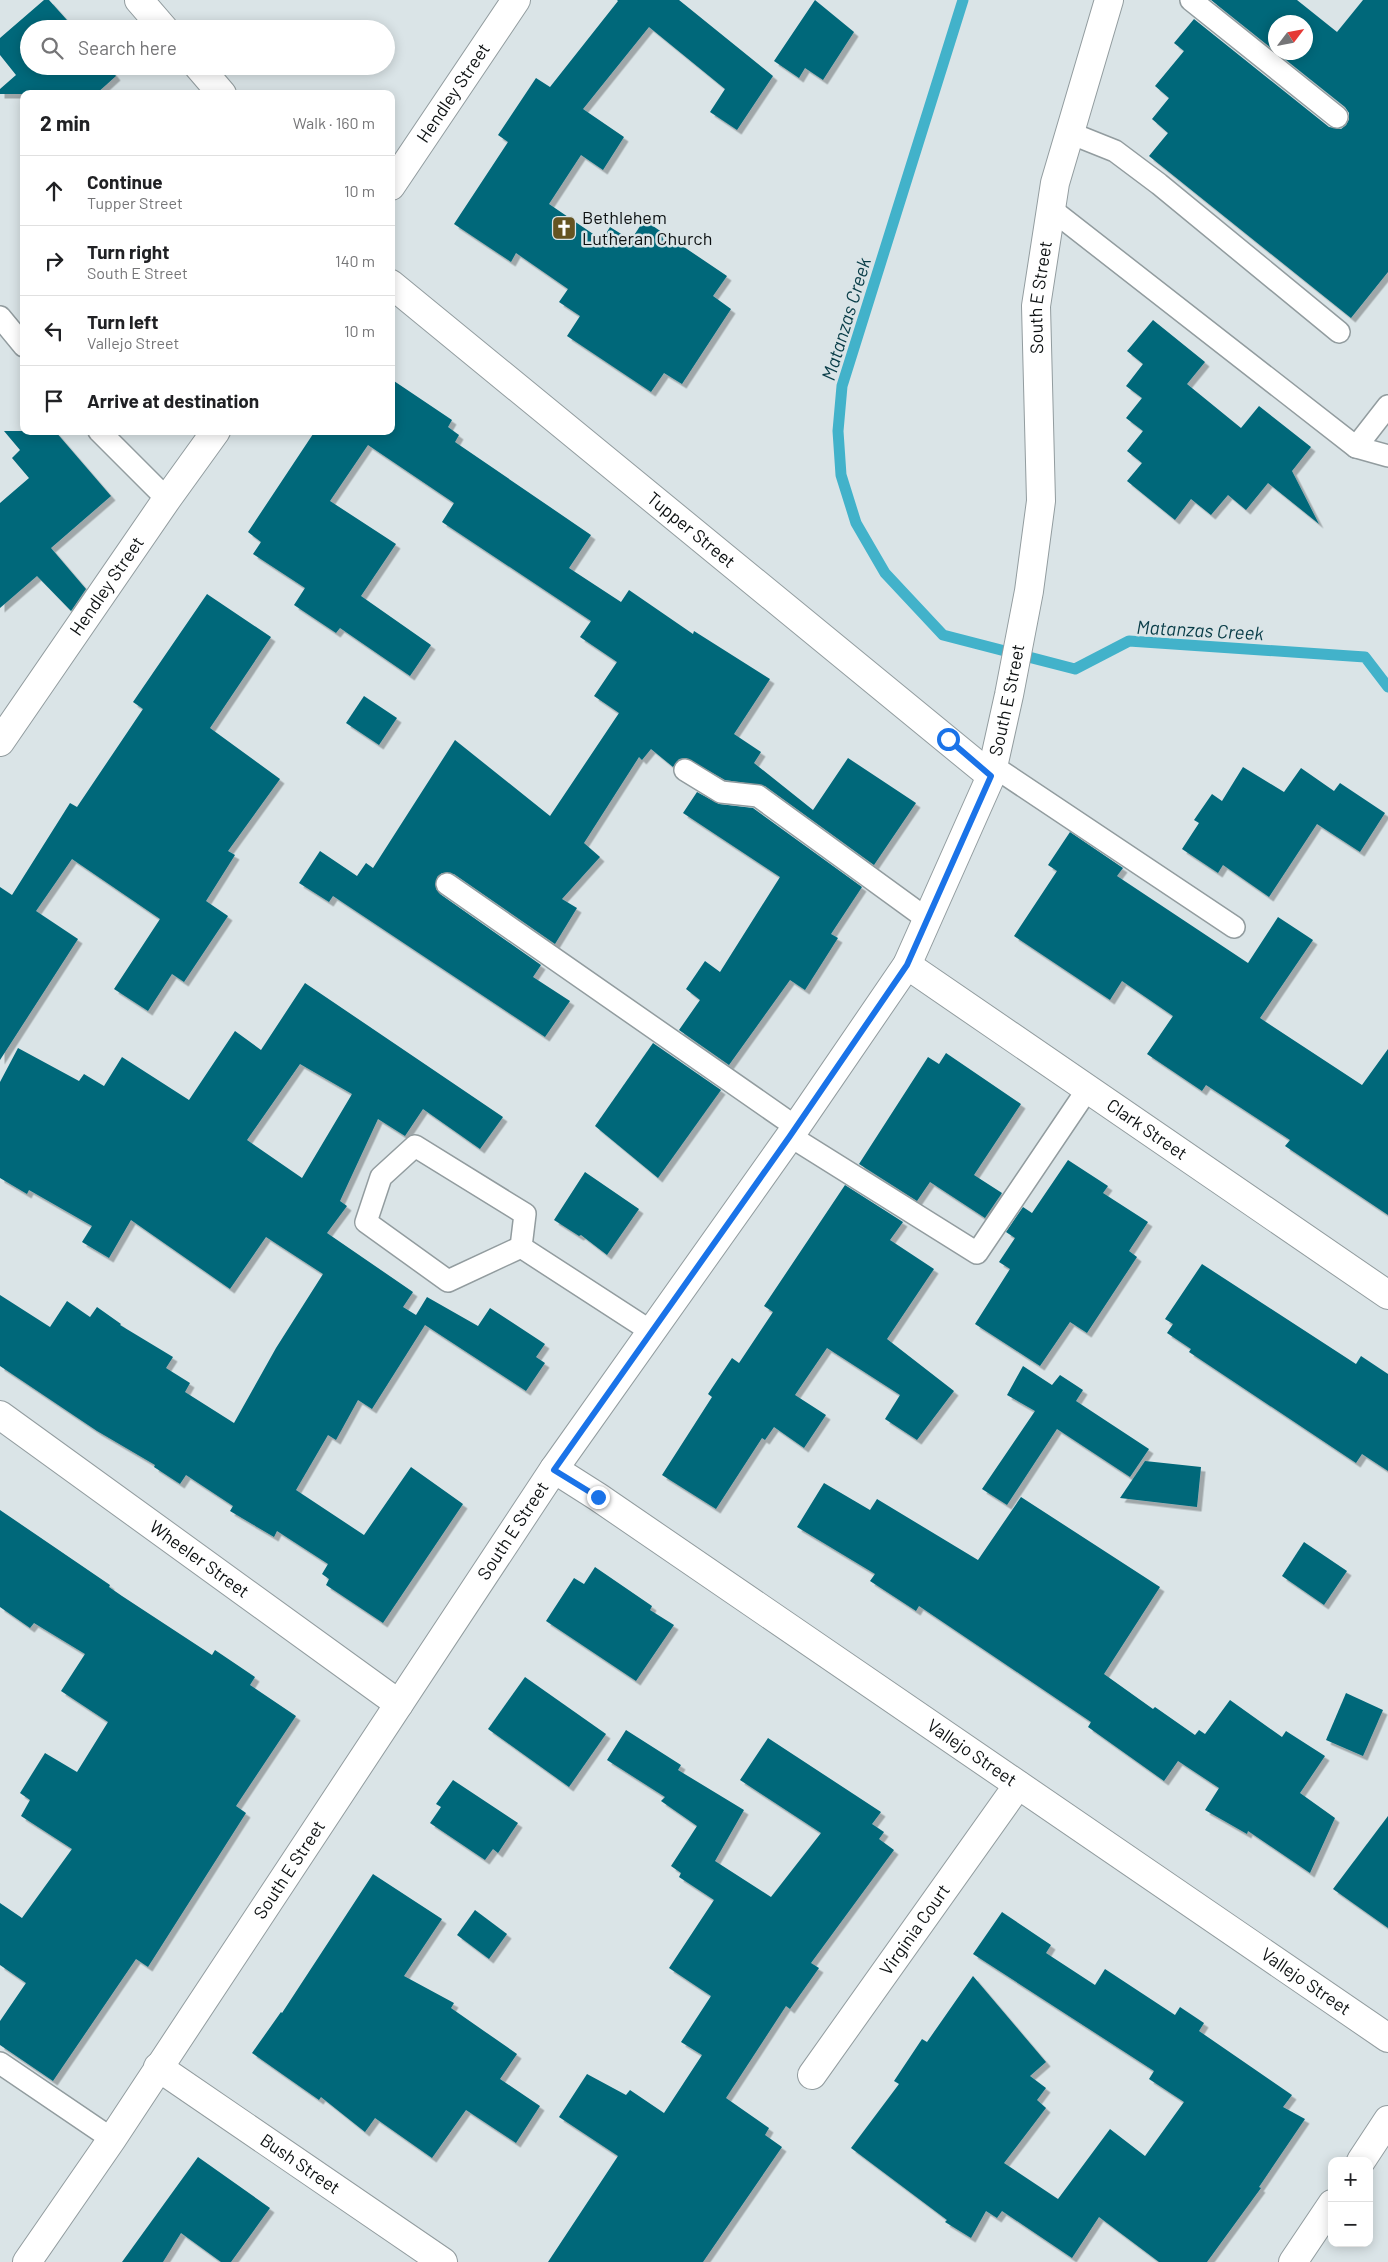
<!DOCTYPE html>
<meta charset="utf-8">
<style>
body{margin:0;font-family:Barlow,sans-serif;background:#f6f6f6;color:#202124}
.controls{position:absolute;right:15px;bottom:15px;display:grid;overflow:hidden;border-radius:10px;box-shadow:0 2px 12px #0003}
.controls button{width:45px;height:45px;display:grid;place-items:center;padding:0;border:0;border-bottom:1px solid #e0e0e0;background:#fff;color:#202124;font:25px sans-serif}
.compass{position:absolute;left:1268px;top:15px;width:45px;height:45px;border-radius:50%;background:#fff;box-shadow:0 2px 12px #0003;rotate:58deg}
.stop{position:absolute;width:15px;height:15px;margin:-11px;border:4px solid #1a73e8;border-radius:50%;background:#fff}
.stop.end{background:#1a73e8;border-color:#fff;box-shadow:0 1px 5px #0008}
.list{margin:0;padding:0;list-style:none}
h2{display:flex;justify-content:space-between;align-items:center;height:65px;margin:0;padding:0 20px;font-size:21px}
h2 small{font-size:16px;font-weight:400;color:#757577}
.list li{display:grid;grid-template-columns:32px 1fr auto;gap:15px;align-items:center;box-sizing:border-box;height:70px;padding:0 20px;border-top:1px solid #e0e0e0}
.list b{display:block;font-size:19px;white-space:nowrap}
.list p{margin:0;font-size:16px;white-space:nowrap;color:#757577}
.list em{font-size:16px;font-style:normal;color:#757577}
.icon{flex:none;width:28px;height:28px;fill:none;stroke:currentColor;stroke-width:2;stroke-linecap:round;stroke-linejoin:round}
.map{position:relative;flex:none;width:1388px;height:2262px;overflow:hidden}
.search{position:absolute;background:#fff;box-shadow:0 2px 12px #0003;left:20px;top:20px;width:375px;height:55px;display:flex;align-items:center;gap:12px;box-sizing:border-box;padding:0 18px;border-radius:28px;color:#757577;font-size:19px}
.panel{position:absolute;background:#fff;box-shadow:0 2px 12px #0003;left:20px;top:90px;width:375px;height:345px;border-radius:10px}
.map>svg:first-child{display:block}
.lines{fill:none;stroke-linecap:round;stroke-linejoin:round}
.stream{stroke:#42b2ca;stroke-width:11}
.building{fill:#01687a;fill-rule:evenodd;filter:url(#shadow)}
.lane-casing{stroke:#929c9f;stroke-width:24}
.street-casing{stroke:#929c9f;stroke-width:30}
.secondary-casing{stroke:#929c9f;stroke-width:30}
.lane{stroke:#fff;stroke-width:21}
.street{stroke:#fff;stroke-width:28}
.secondary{stroke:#fff;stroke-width:28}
.route{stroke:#1a73e8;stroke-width:6}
.labels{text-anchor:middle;stroke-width:5;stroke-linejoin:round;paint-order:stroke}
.street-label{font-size:18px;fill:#0d1112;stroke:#dae4e7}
.poi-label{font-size:18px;fill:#0d1112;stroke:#dae4e7;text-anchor:start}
.water-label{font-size:19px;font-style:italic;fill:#083c47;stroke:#dae4e7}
</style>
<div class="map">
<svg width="1388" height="2262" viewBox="0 0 1388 2262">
<defs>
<filter id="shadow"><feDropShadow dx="4.5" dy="4.5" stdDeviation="0" flood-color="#0004"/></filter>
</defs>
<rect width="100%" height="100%" fill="#dae4e7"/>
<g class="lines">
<!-- stream -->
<path class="stream" d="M963,0L842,386L838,431L841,475L856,523L885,573L943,635L1075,669L1129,641L1365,657L1388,687"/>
</g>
<!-- building -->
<g class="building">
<path d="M44,0H49L75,29H29V66H108L116,76L96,94H0V89L16,75L0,55V38Z"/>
<path d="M617,0H679L773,76L737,130L710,112L725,89L649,27L583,109L624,137L603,170L581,155L549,204L602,240L610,227L631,240L644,220L727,276L713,296L731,309L682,384L664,373L651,392L567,336L580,316L559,302L568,289L516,253L511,262L454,224L508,142L498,135L536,78L550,87L618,1Z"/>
<path d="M815,0L854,32L823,80L805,68L799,78L774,61Z"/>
<path d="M1211,0H1297L1337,32L1363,0H1388V272L1351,318L1149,156L1168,133L1152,119L1169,98L1155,86L1184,51L1174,43L1194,19L1329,127L1341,129L1346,125L1349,119V113L1345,107L1276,52H1306V22H1276V52Z"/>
<path d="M1153,320L1205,362L1187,384L1241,428L1259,406L1311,447L1292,471L1319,524L1268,483L1246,510L1228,495L1211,515L1191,499L1175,520L1127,481L1142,463L1127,451L1143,431L1126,418L1142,398L1126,386L1143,364L1127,351Z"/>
<path d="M391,379L452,420L448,427L459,435L455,442L591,535L569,568L621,602L629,590L693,634L694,631L770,679L734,734L761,752L754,763L813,810L848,758L916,803L874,865L765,786L725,780L686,758L679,759L673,767L651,749L642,760L639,757L584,843L600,857L562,899L577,908L555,944L454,874L442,873L437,877L436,889L440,894L541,965L533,977L570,1001L545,1037L333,896L329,902L299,883L320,851L357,876L366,863L373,868L455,740L550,816L619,713L594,696L617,662L580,637L591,621L442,522L454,503L368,445L330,501L396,544L361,596L431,645L410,676L340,628L336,633L294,605L305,588L253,554L261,542L248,532L315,431H391Z"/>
<path d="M4,431H55L111,496L51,548L86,589L71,611L37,576L0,608V503L29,478L12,458L20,450Z"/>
<path d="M207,594L271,637L210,728L280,779L228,851L235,855L206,901L228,916L184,982L172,974L148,1011L114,989L160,919L72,859L36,911L78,939L0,1060V887L12,895L70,803L77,807L143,709L133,702Z"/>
<path d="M364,696L397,718L379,745L346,723Z"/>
<path d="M1243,767L1284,792L1301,768L1334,791L1340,783L1385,813L1360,852L1317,824L1269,897L1223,865L1218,873L1182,849L1199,823L1194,820L1212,794L1222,801Z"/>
<path d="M697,792L719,804L753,808L862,887L831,934L838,938L805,990L790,980L729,1065L679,1030L700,1000L686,989L705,961L720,972L780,877L683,813Z"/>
<path d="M1070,832L1123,868L1117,876L1248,963L1278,917L1313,940L1260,1018L1362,1085L1388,1049V1215L1285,1146L1290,1140L1206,1085L1202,1091L1147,1054L1173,1016L1122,981L1110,1000L1014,936L1057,871L1048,865Z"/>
<path d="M305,983L503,1117L480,1149L423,1109L405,1136L378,1119L340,1201L347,1206L327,1233L413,1292L403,1307L416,1315L427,1297L478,1326L490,1308L545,1344L536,1357L545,1363L526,1391L425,1325L372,1409L358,1400L336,1440L328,1435L296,1490L364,1535L411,1467L463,1504L383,1623L326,1585L329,1579L322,1574L328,1564L277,1531L274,1537L230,1511L233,1506L186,1475L180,1484L154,1467L155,1465L97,1431L0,1366V1295L50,1327L67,1301L90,1317L97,1307L121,1324L120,1325L173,1357L166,1368L190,1383L185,1392L234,1423L276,1348L323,1274L266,1237L230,1289L131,1220L109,1258L82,1242L92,1226L29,1190L27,1194L0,1178V1082L18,1048L79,1081L84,1074L104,1086L122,1057L189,1100L235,1031L261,1050ZM300,1064L352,1094L302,1178L247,1140Z"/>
<path d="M653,1043L721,1090L658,1178L595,1126Z"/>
<path d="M946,1053L1021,1104L974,1175L1002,1193L985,1218L930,1182L917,1201L859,1164L928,1057L939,1064Z"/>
<path d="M1068,1160L1108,1186L1103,1193L1148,1222L1129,1251L1137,1257L1087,1333L1070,1322L1040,1366L975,1324L1010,1269L999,1262L1015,1238L1006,1232L1023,1207L1032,1213Z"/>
<path d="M585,1172L639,1209L607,1255L581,1235L579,1236L554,1220Z"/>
<path d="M845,1185L903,1222L890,1240L934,1269L887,1339L954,1391L917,1440L885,1419L900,1395L827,1348L795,1395L826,1415L804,1448L774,1427L765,1440L762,1438L716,1509L662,1475L712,1397L708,1394L732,1358L739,1363L773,1312L764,1306Z"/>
<path d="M1202,1264L1356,1364L1361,1356L1388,1374V1471L1362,1454L1356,1463L1189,1352L1191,1349L1167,1333L1173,1324L1165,1319Z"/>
<path d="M1023,1366L1052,1385L1060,1375L1083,1390L1076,1401L1149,1449L1130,1477L1057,1429L1007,1505L982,1489L1035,1411L1007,1395Z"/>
<path d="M1145,1461L1201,1467L1197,1507L1120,1498Z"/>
<path d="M824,1483L870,1510L877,1499L978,1560L1021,1497L1160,1587L1104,1674L1153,1709L1155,1707L1195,1735L1199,1730L1205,1734L1230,1700L1282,1737L1286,1731L1325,1756L1300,1793L1335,1818L1310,1873L1248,1831L1247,1834L1205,1810L1219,1788L1178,1761L1164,1781L1088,1727L1091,1722L919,1606L916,1611L870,1581L875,1574L797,1527Z"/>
<path d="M0,1510L110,1585L109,1587L122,1596L212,1655L215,1650L255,1677L250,1685L296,1716L236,1806L246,1813L148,1967L136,1959L53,2081L0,2045V2021L26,1983L0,1965V1903L22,1918L72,1849L21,1816L30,1800L20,1793L45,1753L77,1772L108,1722L61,1691L85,1654L34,1623L30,1628L0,1607Z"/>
<path d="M1304,1542L1347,1571L1324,1605L1282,1576Z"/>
<path d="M595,1567L652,1606L650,1610L674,1625L636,1681L546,1621L574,1578L584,1584Z"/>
<path d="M525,1677L606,1734L569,1787L488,1729Z"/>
<path d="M1346,1693L1383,1710L1363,1756L1326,1740Z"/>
<path d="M626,1730L681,1765L678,1770L744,1810L715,1861L771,1897L821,1833L740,1780L768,1738L881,1812L872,1824L884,1832L879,1839L894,1850L811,1963L819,1968L790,2009L786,2006L726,2098L769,2128L765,2135L782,2147L703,2262H548L618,2156L559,2117L587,2074L626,2095L630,2090L664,2113L702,2055L681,2042L711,1996L669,1968L714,1900L679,1877L681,1873L671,1866L697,1826L661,1801L665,1797L607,1760Z"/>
<path d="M453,1780L518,1823L498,1853L493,1849L485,1860L430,1823L441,1807L436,1804Z"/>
<path d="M1388,1816V1928L1333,1889Z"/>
<path d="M373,1874L442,1919L404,1976L454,2003L451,2008L517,2054L500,2079L540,2106L516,2143L466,2110L432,2158L375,2118L365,2132L321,2097L319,2100L252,2053L281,2012L282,2013Z"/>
<path d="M475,1910L507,1934L489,1959L457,1935Z"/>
<path d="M1002,1912L1051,1945L1046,1953L1095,1985L1105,1969L1175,2015L1180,2007L1204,2023L1199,2031L1292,2095L1283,2107L1305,2119L1259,2187L1261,2188L1207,2262H1159L1099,2217L1072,2258L1002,2211L997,2218L986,2211L971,2238L945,2222L947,2220L851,2148L899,2084L894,2081L922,2039L927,2042L973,1976L1046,2062L1030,2076L1046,2088L1037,2100L1046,2108L1004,2163L1058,2199L1110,2129L1145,2156L1184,2102L1149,2079L1154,2071L973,1954Z"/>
<path d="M198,2157L270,2208L231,2262H221L181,2233L163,2262H122Z"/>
</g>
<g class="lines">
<defs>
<g id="lane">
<path d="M1191,0L1337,117"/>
<path d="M1070,133L1115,151L1159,184L1339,332"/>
<path d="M1051,209L1356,447L1388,456"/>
<path d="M0,317L24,346"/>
<path d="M99,431L167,499"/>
<path d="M1356,447L1388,406"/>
<path d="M993,766L1234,927"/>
<path d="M685,770L721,792L758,796L927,919"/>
<path d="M447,884L796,1127"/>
<path d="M790,1136L977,1253L1087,1090"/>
<path d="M521,1247L448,1281L366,1222L381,1177L415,1146L525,1214L521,1247L652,1332"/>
<path d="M0,2063L112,2139"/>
</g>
<g id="street">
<path d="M139,0L164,29"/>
<path d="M198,66L222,94"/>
<path id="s1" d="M391,186L516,0"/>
<path id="s2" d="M391,284L991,776"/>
<path id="s3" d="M0,742L167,499L216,431"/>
<path id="s4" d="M907,965L1388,1295"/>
<path id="s5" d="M0,1415L399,1704"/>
<path id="s6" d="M554,1469L598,1497L1388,2038"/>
<path id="s7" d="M158,2067L443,2262"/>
<path id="s8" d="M812,2075L1018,1785"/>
<path d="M1361,2161L1388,2120"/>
<path d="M1293,2262L1332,2204"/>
</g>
<g id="secondary">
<path id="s9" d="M27,2262L112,2139L554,1469L790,1136L907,965L991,776L1009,695L1029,591L1041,501L1036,306L1055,183L1109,0"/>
</g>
</defs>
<!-- lane casing -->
<use href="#lane" class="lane-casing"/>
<!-- street casing -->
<use href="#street" class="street-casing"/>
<!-- secondary casing -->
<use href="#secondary" class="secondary-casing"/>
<!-- lane -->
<use href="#lane" class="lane"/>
<!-- street -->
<use href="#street" class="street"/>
<!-- secondary -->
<use href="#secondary" class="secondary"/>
</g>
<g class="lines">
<!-- route -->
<path class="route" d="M598,1497L554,1470L790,1136L907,965L991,776L948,739"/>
</g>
<!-- icons -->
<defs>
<symbol id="church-square" viewBox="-11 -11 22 22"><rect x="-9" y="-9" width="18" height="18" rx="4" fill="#655422" stroke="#dae4e7"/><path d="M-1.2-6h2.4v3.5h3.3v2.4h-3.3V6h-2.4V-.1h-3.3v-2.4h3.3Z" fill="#fff"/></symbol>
</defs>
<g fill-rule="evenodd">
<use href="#church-square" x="550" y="214" width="28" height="28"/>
</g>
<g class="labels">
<!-- street labels -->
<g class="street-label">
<text dy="6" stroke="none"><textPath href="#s1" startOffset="112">Hendley Street</textPath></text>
<text dy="6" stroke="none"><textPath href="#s9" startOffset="2258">South E Street</textPath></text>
<text dy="6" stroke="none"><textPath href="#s2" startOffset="388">Tupper Street</textPath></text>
<text dy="6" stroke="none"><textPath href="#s3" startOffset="189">Hendley Street</textPath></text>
<text dy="6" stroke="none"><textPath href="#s9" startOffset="1852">South E Street</textPath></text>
<text dy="6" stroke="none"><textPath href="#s4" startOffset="291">Clark Street</textPath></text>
<text dy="6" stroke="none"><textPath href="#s9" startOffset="878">South E Street</textPath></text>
<text dy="6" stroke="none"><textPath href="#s5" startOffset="246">Wheeler Street</textPath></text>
<text dy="6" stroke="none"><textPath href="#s6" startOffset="505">Vallejo Street</textPath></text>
<text dy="6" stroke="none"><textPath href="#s9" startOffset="472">South E Street</textPath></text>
<text dy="6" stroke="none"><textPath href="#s8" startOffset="178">Virginia Court</textPath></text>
<text dy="6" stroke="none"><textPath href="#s6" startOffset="910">Vallejo Street</textPath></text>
<text dy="6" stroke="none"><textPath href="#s7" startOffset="172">Bush Street</textPath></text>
</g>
<!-- poi labels -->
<g class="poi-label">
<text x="582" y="224">Bethlehem<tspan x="582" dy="21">Lutheran Church</tspan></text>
</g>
<!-- water labels -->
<g class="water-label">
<text transform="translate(846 319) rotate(-73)" y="7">Matanzas Creek</text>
<text transform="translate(1200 630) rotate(3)" y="7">Matanzas Creek</text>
</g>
</g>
</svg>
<div class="controls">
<button>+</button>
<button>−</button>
</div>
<svg class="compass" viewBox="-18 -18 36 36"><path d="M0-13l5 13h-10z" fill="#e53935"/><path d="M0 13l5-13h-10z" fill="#757577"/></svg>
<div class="stop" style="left:948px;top:739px"></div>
<div class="stop end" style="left:598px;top:1497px"></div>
<div class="search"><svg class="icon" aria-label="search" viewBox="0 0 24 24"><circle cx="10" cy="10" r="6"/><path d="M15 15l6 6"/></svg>Search here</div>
<section class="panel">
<h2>2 min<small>Walk · 160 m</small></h2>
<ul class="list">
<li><svg class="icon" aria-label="ahead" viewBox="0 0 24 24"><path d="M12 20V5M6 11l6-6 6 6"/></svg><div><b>Continue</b><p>Tupper Street</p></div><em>10 m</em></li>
<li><svg class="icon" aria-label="right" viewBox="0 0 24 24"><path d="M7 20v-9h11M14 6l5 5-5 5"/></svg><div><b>Turn right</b><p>South E Street</p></div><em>140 m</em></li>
<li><svg class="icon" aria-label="left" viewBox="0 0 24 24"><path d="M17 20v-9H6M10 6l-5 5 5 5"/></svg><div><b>Turn left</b><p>Vallejo Street</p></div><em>10 m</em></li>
<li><svg class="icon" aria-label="arrive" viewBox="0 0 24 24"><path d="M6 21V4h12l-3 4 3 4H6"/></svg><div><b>Arrive at destination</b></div></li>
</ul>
</section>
</div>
